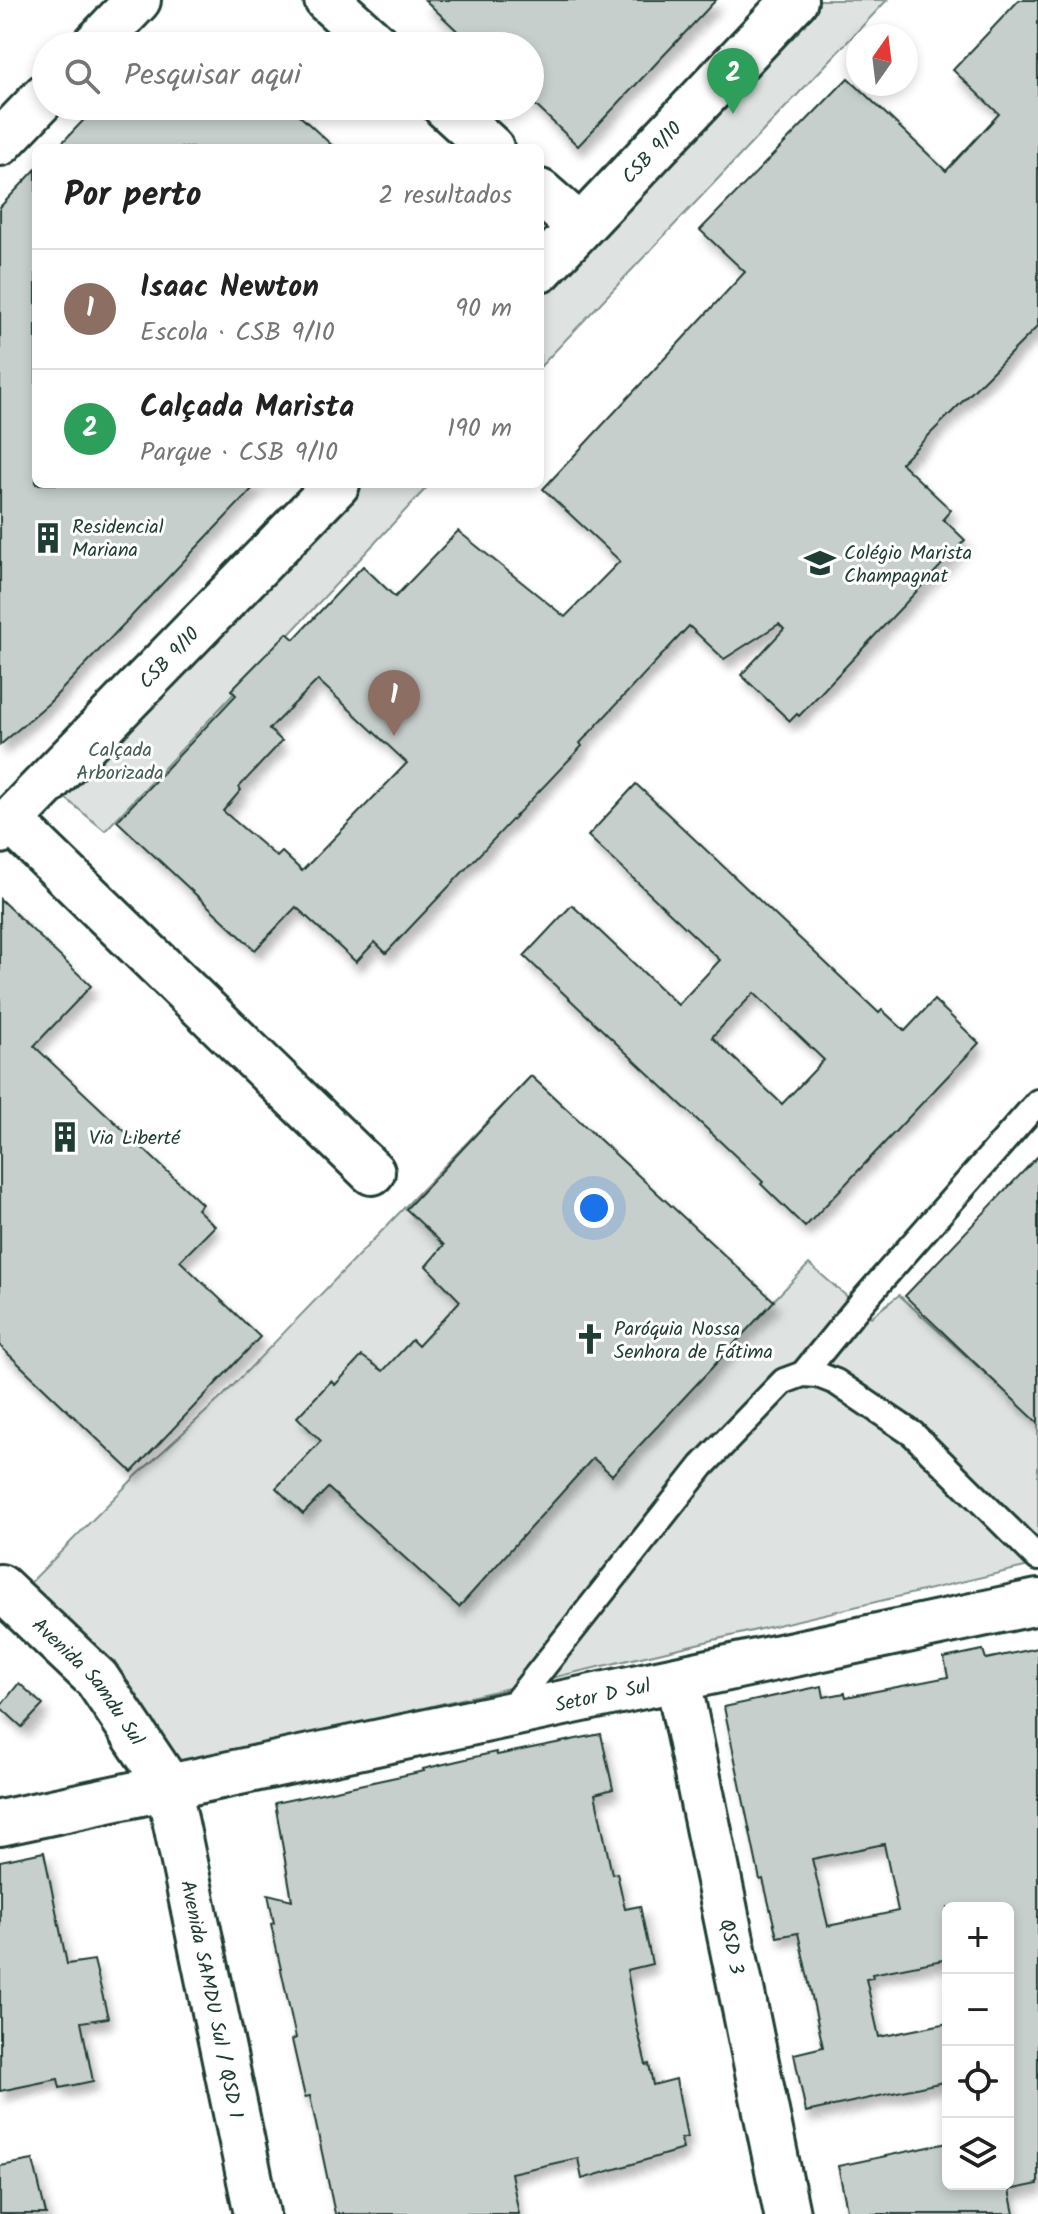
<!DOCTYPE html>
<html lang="pt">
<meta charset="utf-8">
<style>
body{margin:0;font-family:Kalam,sans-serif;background:#f6f6f6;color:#222}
.controls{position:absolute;right:24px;bottom:24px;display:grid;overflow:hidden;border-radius:12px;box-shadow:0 4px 12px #0003}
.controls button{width:72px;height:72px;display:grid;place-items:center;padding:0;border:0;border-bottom:2px solid #e0e0e0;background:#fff;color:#222;font:40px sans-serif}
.compass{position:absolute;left:846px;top:24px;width:72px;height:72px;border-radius:50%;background:#fff;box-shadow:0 4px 12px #0003;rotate:14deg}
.you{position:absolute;left:594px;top:1208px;width:28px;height:28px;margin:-20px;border:6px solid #fff;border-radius:50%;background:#1a73e8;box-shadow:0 0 0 12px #1a73e833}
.badge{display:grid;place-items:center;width:52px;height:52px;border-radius:50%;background:#1f3d34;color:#fff;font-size:26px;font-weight:700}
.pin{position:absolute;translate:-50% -66px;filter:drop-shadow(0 2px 4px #0008)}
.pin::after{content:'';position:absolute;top:42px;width:28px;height:24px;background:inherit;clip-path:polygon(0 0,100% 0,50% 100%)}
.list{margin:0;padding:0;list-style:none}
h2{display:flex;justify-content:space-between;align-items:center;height:104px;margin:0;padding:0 32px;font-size:34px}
h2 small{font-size:26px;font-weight:400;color:#767676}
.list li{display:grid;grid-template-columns:52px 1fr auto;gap:24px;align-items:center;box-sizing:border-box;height:120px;padding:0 32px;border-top:2px solid #e0e0e0}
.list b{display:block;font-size:30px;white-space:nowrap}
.list p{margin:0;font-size:26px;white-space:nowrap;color:#767676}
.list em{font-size:26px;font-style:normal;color:#767676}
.icon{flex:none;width:44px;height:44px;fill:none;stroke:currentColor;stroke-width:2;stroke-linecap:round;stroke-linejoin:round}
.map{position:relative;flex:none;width:1038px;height:2214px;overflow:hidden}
.search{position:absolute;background:#fff;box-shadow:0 4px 12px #0003;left:32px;top:32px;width:512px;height:88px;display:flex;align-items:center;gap:20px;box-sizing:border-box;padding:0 28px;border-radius:44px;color:#767676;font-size:30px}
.panel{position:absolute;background:#fff;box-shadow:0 4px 12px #0003;left:32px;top:144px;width:512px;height:344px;border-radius:12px}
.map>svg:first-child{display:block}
.green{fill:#dee3e2;stroke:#7e908b;stroke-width:2}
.building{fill:#c7cfcc;stroke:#1f3d34;stroke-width:2;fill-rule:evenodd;filter:url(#shadow)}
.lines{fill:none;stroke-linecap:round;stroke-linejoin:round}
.lane-casing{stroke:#1f3d34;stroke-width:30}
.street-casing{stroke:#1f3d34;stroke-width:50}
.secondary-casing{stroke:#1f3d34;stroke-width:50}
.lane{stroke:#fff;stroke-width:24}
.street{stroke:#fff;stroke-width:44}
.secondary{stroke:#fff;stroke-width:44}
.labels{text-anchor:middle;stroke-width:6;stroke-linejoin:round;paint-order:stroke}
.street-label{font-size:20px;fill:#1f3d34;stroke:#fff}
.poi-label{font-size:20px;fill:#1f3d34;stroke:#fff;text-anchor:start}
.park-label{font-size:20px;fill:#455e57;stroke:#fff}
</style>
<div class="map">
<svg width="1038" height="2214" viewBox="0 0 1038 2214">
<defs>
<filter id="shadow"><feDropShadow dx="5" dy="9" stdDeviation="4" flood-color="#0004"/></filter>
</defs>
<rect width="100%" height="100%" fill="#fff"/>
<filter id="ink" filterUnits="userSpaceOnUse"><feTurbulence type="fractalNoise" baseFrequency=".0125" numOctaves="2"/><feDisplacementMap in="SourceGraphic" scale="16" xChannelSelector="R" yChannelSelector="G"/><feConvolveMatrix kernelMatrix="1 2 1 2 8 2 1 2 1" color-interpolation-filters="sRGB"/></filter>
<g filter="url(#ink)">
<!-- green -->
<g class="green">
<path d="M795,0H887L540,367V270Z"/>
<path d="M338,484H430L105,831L47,783Z"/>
<path d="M531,1076L773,1301L809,1264L871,1317L899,1295L1038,1421V1564L176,1766L27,1586L135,1477L223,1396Z"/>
</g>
<!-- building -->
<g class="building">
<path d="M425,0H716L578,146L530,100V46H473Z"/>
<path d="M1019,0H1038V326L901,463L951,510L943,519L965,540L799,716L797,714L790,721L741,675L784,629L779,624L724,659L689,626L580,743L582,746L386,953L375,942L356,962L296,907L255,950L117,821L236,695L231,690L287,633L294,639L363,566L395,597L458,531L565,617L620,561L543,489L745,272L700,230L848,78L946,171L999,114L953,70ZM318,680L407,763L302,871L282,852L277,857L223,811L241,790L239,787L282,741L269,729Z"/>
<path d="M97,106H289L335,148H57Z"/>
<path d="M36,169V484H257L49,703L0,745V207Z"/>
<path d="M636,784L879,1013L882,1010L905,1031L934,1000L979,1043L805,1227L761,1184L763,1182L524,956L572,905L678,1005L720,960L588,836ZM754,993L824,1060L782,1104L712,1037Z"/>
<path d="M0,899L91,986L34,1046L202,1204L197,1209L215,1226L180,1261L260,1337L132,1472L0,1346Z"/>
<path d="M531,1076L774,1301L612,1475L593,1458L459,1607L328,1488L303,1514L276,1488L321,1441L297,1417L331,1381L335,1385L362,1356L383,1371L412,1340L418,1346L460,1301L426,1266L444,1245L406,1209Z"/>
<path d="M1038,1156V1423L905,1296Z"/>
<path d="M1038,1648V2184L1009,2190L1014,2214H848L838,2166L948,2143V2184H1008V1908H948V1959L872,1974L873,1978L866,1979L879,2037L948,2023V2081L806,2112L794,2054L823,2047L798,1933L777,1937L763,1879L760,1880L724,1707L822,1686L824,1697L845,1693L846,1697L948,1677L944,1658L983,1650L986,1659ZM884,1844L898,1911L828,1926L812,1859Z"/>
<path d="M19,1683L43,1705L22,1727L0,1707Z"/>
<path d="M601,1734L613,1789L595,1794L612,1874L617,1873L625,1909L640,1906L652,1964L627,1970L637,2027L646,2065L649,2064L653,2085L676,2079L687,2137L681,2139L683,2149L582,2179L578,2158L511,2173L519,2214H335L310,2096L305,2097L292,2040L296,2038L271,1924L274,1923L268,1894L292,1900L275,1803L424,1771L423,1769L496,1752L497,1755Z"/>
<path d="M44,1852L67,1964L94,1960L108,2018L81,2022L93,2081L60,2088L58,2079L0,2091V1861Z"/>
<path d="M33,2160L46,2214H0V2166Z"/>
</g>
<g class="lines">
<defs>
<g id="lane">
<path d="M803,1374L861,1303L1038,1102"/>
<path d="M506,1714L702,1466L784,1381L803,1374L818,1375L836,1382L913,1434L1038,1558"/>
</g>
<g id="street">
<path d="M327,0L378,46"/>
<path d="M94,46L138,0"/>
<path d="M445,106L491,148"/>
<path d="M0,143L46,95"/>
<path d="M540,192L580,227"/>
<path id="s1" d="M540,270L795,0"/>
<path d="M10,820L372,1172"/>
<path id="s2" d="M0,831L337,484"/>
<path id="s3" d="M678,1680L787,2214"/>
</g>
<g id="secondary">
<path id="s4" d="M0,1587L97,1679L168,1785L257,2214"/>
<path id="s5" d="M0,1823L1038,1602"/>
</g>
</defs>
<!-- lane casing -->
<use href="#lane" class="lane-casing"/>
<!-- street casing -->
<use href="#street" class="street-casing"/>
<!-- secondary casing -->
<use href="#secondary" class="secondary-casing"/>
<!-- lane -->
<use href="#lane" class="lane"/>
<!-- street -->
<use href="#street" class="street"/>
<!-- secondary -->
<use href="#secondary" class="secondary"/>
</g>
</g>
<!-- icons -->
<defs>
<symbol id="building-bare" viewBox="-9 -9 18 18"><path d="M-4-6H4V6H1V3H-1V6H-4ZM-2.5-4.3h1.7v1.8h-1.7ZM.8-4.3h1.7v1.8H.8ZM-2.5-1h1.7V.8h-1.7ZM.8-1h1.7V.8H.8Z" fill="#1f3d34" stroke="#fff" stroke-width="2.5" paint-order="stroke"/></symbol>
<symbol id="university-bare" viewBox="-9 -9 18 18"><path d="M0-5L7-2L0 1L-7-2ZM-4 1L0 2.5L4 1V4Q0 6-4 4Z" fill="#1f3d34" stroke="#fff" stroke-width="2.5" paint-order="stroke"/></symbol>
<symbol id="church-bare" viewBox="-9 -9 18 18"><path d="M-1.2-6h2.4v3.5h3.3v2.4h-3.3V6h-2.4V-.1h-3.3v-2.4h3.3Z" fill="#1f3d34" stroke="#fff" stroke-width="2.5" paint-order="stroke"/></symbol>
</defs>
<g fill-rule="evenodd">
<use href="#building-bare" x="26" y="516" width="44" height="44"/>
<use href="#university-bare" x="798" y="541" width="44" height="44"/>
<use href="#building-bare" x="43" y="1115" width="44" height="44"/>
<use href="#church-bare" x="568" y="1317" width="44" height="44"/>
</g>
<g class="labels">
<!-- street labels -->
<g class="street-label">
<text dy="7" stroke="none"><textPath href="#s1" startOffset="162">CSB 9/10</textPath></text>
<text dy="7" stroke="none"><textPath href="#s2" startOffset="242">CSB 9/10</textPath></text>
<text dy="7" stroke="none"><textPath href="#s4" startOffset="130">Avenida Samdu Sul</textPath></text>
<text dy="7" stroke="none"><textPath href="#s5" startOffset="616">Setor D Sul</textPath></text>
<text dy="7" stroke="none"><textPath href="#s3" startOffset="272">QSD 3</textPath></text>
<text dy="7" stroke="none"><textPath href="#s4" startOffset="480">Avenida SAMDU Sul / QSD 1</textPath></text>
</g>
<!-- poi labels -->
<g class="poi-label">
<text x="72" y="533">Residencial<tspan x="72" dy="23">Mariana</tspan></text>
<text x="844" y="559">Colégio Marista<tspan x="844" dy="23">Champagnat</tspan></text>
<text x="89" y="1144">Via Liberté</text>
<text x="614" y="1335">Paróquia Nossa<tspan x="614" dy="23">Senhora de Fátima</tspan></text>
</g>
<!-- park labels -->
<g class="park-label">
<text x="120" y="756">Calçada<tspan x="120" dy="23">Arborizada</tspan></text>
</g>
</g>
</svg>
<div class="controls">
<button>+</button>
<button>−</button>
<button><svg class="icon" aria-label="locate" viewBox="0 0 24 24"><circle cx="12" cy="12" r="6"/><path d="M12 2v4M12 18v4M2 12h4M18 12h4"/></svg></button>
<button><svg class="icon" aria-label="layers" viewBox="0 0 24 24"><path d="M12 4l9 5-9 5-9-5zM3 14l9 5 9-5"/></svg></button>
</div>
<svg class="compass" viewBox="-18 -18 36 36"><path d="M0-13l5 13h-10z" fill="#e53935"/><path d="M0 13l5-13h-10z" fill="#767676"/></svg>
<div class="you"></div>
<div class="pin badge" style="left:394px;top:736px;background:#8d6e63">1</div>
<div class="pin badge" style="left:733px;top:114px;background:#2e9e5b">2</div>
<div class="search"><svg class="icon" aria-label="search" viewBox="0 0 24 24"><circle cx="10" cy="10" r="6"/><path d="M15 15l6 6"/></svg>Pesquisar aqui</div>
<section class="panel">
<h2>Por perto<small>2 resultados</small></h2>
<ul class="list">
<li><span class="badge" style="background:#8d6e63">1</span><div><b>Isaac Newton</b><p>Escola · CSB 9/10</p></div><em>90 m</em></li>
<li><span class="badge" style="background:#2e9e5b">2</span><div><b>Calçada Marista</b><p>Parque · CSB 9/10</p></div><em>190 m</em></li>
</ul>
</section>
</div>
